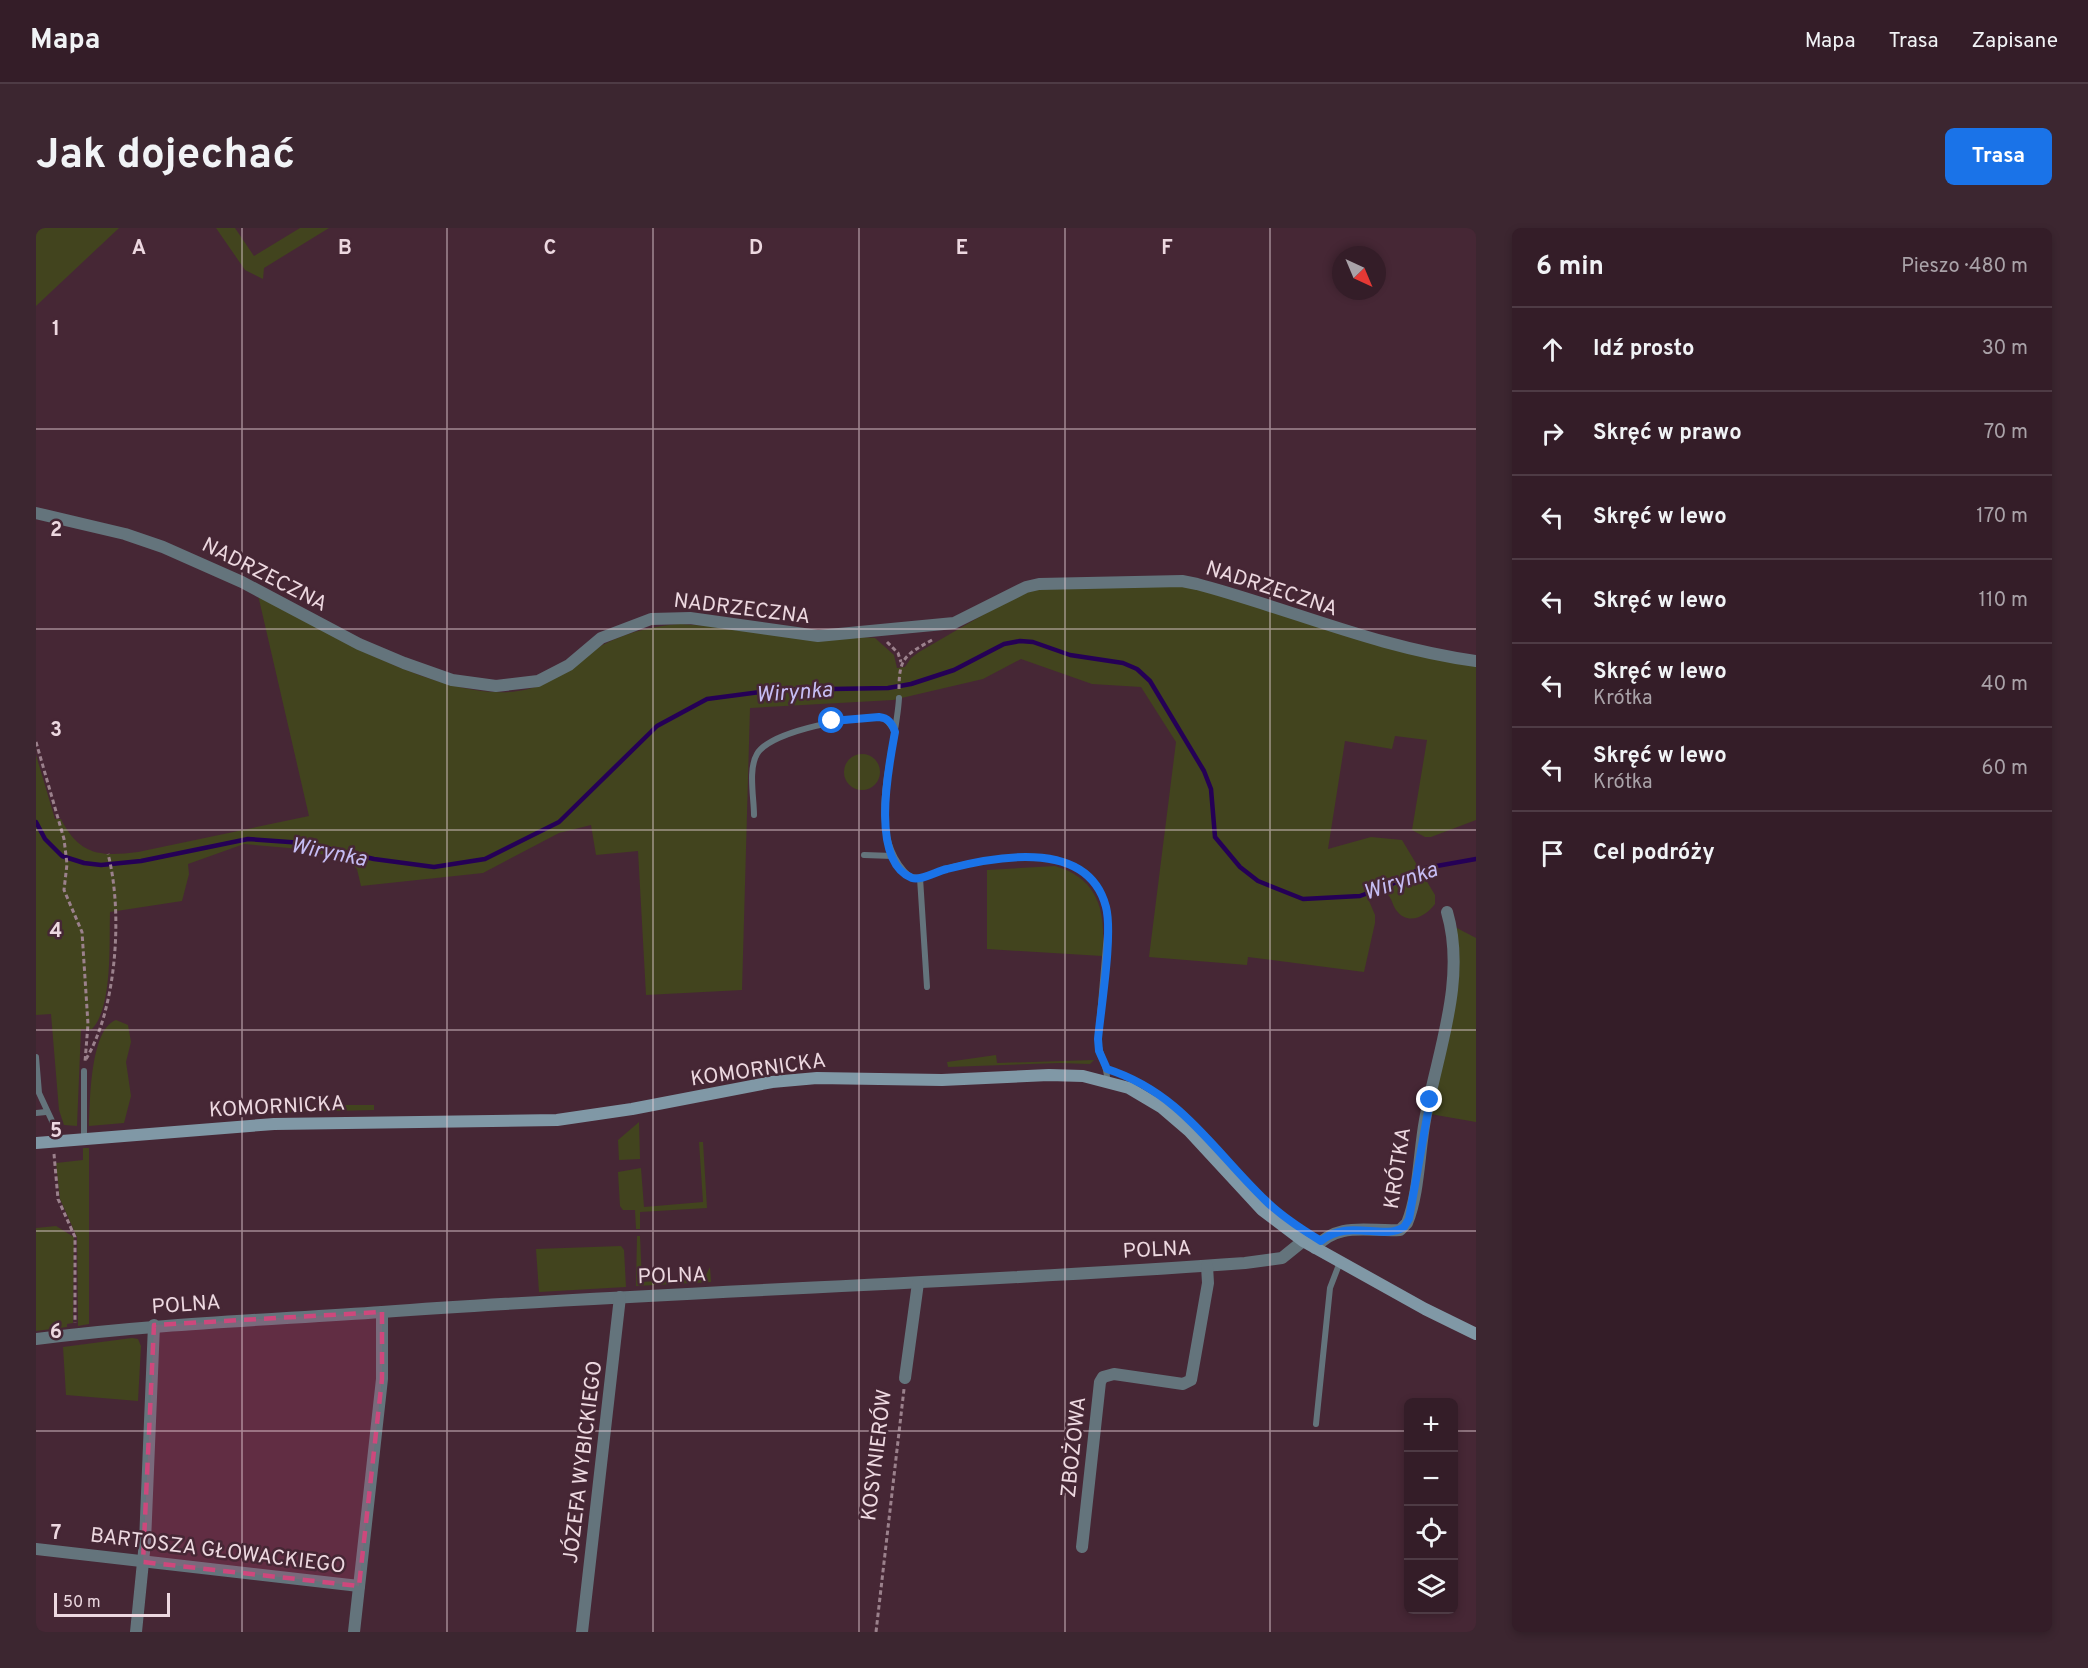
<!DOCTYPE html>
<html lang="pl">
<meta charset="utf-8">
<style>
body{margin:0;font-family:Overpass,sans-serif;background:#3c2630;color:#f1f3f6}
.controls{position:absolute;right:18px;bottom:18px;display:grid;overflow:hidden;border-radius:9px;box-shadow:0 3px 9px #0003}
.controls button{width:54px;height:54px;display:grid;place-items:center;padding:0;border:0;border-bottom:2px solid #4e3b45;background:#341d28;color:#f1f3f6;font:30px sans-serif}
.compass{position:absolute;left:1296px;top:18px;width:54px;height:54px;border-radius:50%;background:#341d28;box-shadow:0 3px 9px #0003;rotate:136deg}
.scale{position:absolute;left:18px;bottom:15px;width:116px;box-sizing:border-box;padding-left:6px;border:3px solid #edd8e0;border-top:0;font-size:16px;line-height:21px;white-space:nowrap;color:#edd8e0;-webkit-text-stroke:4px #462735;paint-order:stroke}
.stop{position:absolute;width:18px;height:18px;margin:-14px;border:4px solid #1a73e8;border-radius:50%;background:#fff}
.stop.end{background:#1a73e8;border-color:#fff;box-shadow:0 2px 6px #0008}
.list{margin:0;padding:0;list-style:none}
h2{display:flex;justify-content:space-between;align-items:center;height:78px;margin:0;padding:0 24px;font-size:26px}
h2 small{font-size:20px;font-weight:400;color:#a9a2a8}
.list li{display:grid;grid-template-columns:39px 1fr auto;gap:18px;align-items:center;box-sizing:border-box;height:84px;padding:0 24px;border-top:2px solid #4e3b45}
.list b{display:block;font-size:22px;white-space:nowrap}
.list p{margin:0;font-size:20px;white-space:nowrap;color:#a9a2a8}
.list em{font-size:20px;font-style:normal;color:#a9a2a8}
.icon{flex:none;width:33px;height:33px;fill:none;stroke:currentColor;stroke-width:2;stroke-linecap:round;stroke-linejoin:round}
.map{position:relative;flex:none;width:1440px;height:1404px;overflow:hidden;border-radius:9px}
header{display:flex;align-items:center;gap:36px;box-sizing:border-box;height:84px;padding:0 30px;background:#341d28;border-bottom:2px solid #4e3b45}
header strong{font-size:28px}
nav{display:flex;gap:33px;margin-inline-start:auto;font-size:21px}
.intro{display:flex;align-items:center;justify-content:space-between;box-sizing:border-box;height:144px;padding:0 36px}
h1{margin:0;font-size:42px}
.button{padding:15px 27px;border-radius:9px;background:#1a73e8;color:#fff;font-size:21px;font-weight:700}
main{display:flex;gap:36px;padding:0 36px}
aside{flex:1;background:#341d28;border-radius:9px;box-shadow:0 3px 9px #0003}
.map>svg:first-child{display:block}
.green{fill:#42441e}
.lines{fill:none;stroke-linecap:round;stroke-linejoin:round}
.stream{stroke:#250056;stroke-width:4.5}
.path{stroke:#9b818c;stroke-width:3;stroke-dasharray:4.5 3;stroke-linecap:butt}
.lane{stroke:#64747c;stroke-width:6}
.street{stroke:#64747c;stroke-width:12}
.secondary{stroke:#8098a6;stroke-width:12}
.route{stroke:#1a73e8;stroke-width:8}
.marked{fill:#cd487c;fill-opacity:0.2;stroke:#cd487c;stroke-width:4.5;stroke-dasharray:12 8;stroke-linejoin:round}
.grid{fill:none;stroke:#edd8e0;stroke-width:1.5;stroke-opacity:0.55}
.labels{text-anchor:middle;stroke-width:5;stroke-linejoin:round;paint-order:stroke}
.street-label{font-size:21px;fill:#edd8e0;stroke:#462735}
.water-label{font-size:22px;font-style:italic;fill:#c6bdf4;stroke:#462735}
.grid-label{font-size:20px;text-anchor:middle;font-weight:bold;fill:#edd8e0;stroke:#462735;stroke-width:5;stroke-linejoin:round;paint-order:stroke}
</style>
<header>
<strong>Mapa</strong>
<nav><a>Mapa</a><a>Trasa</a><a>Zapisane</a></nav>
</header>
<div class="intro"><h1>Jak dojechać</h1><a class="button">Trasa</a></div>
<main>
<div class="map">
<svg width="1440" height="1404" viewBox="0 0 1440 1404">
<rect width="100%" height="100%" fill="#462735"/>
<!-- green -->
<g class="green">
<path d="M0,0H83L0,78Z"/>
<path d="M180,0H199L218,28L264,0H293L228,40L227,51L209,42Z"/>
<path d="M1014,359H1156L1440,437V592L1395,609H1389L1376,602L1391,512L1359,508L1356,521L1309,513L1292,621L1335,609L1366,612L1399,667V676C1389,689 1372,698 1360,682C1357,678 1356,672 1353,668C1350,664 1344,660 1339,655L1328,661L1339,687V695L1328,744L1212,729L1211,737L1113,729L1140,514L1105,459L1056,456L985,431L947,451L857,472L714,480L706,762L610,767L602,623L560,627L555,597L523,605L447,645L325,658L321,641L310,631L253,620L208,616L152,636L153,646L146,673L74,684C73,714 77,779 56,801H45L41,898L28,897L23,882L15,786L0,787V527L19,591H25C43,627 64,629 102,624L273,588L222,367C289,403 433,493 509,455C527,447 542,433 558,422C584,406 614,398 644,396L839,410L858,427L861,440L869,439L875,430L883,424L983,366Z"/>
<circle cx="826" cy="544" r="18"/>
<path d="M1019,638C1065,651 1070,687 1066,728L951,721V642Z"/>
<path d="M1419,699L1440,710V894L1394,886Z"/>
<path d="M80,792L92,797L95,814L90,834L95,868L88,895L53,898C54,874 54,801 80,792Z"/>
<path d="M960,827L961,835L1058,832L1054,836L1023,835L912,839L911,834Z"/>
<path d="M301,877H338V882L254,884V880Z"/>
<path d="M603,894L604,931L583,932L582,912Z"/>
<path d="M663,914H667L671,980L604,984V1001H600L599,982H587L584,978L582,944L605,940L608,979L667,974Z"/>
<path d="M47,920H53V1096L42,1098L41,1009L24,971L20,935L47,932Z"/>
<path d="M20,998L38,1009L37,1095L31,1096V1099L0,1103V1000Z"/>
<path d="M601,1008H604L606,1054L664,1050L670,1047L674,1039L675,1054L600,1058Z"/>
<path d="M585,1018L588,1022L590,1059L503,1064L500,1021Z"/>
<path d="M96,1110L102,1111L105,1118L102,1173L30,1167L27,1119Z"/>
</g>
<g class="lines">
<!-- stream -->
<path class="stream" d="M0,594L9,611L26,628L48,635L65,637L105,633L212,611L267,615L338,631L398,639L449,631L523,594L621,498L671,471L739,462L852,460L875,456L918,442L968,416L984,413L997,414L1034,427L1087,435L1101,441L1114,453L1168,543L1175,561L1179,609L1204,639L1222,653L1267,671L1324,668L1356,656L1384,641L1440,631"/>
<!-- path -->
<g class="path">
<path d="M851,414L862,425L865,434"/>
<path d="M863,461C863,430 869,427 896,412"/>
<path d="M0,514L28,611L31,636L28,662L46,704L52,796L49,834"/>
<path d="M50,831C81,780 87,683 72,626"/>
<path d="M18,926L22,971L39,1009V1095"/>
<path d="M840,1404L868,1161"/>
</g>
<!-- lane -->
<g class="lane">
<path d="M863,470C860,526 826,604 873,648C885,654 904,642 917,639C974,626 1065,612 1072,694L1062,811C1062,826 1072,837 1071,852"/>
<path d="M718,587C718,570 712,541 721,526C735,502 822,487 849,490L859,503"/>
<path d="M828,627L857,628"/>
<path d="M884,650L891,759"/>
<path d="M0,829L3,865L17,895L21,913"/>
<path d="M0,885L10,884"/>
<path d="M48,910V843"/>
<path d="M1280,1196L1294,1060L1304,1034"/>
</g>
<!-- street -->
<g class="street">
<path d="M0,285L89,306L127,319L206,354L323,416L368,435L416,452L460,458L502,453L533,437L565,410L615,391L654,390L782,408L918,395L990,359L1003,356L1146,353L1161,356C1255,381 1342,420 1440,433"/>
<path d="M1279,1020C1301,993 1333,1004 1364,1002L1371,995C1383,966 1383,924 1389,892C1401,825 1431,752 1411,684"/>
<path d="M0,1111C115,1096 230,1092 346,1084C633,1063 922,1056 1209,1035L1246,1030L1267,1013"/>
<path d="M869,1150L882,1055"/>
<path d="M1046,1319L1064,1154L1067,1149L1078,1146L1147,1156L1155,1152L1172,1055L1171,1038"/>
<path d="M0,1321L323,1358"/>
<path d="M100,1404L109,1314L118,1097"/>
<path d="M318,1404L346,1151V1084"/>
<path d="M546,1404L584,1069"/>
</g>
<!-- secondary -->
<path class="secondary" d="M0,915L238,896L521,892L596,881L736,854L781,850L906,852L1013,847L1047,848L1093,860L1125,879L1153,903L1226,982L1267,1013L1389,1081L1440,1106"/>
</g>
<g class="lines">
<!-- route -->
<path class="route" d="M796,493L843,489C852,490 856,495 859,504C853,537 833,633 876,650C885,653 901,643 911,641C961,628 1052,611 1070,679C1077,707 1065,779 1062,811L1063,823L1071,841C1145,865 1176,921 1229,972C1245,988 1265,1001 1285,1013C1312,990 1347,1013 1368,999L1373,991L1394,872"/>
</g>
<!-- marked area -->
<path class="marked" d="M346,1084V1151L323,1358L107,1334L118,1097Z"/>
<!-- grid -->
<path class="grid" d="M206,0V1404M411,0V1404M617,0V1404M823,0V1404M1029,0V1404M1234,0V1404M0,201H1440M0,401H1440M0,602H1440M0,802H1440M0,1003H1440M0,1203H1372M1418,1203H1440"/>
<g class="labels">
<!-- street labels -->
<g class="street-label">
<text transform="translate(229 346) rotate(27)" y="7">NADRZECZNA</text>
<text transform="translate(1236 360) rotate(18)" y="7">NADRZECZNA</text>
<text transform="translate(706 380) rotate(7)" y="7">NADRZECZNA</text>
<text transform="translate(722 841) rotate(-8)" y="7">KOMORNICKA</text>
<text transform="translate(241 878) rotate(-3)" y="7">KOMORNICKA</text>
<text transform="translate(1361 940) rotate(-81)" y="7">KRÓTKA</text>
<text transform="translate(1121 1021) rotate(-3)" y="7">POLNA</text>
<text transform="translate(636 1047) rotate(-2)" y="7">POLNA</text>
<text transform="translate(150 1076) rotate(-4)" y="7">POLNA</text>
<text transform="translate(1037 1219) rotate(-84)" y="7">ZBOŻOWA</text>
<text transform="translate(840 1227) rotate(-83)" y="7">KOSYNIERÓW</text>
<text transform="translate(546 1234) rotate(-83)" y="7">JÓZEFA WYBICKIEGO</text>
<text transform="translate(182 1322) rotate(7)" y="7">BARTOSZA GŁOWACKIEGO</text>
</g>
<!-- water labels -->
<g class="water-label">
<text transform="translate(758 463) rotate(-4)" y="8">Wirynka</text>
<text transform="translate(293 623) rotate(11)" y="8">Wirynka</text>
<text transform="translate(1364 652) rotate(-19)" y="8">Wirynka</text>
</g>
</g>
<g class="grid-label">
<text x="103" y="26">A</text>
<text x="309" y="26">B</text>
<text x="514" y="26">C</text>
<text x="720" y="26">D</text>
<text x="926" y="26">E</text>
<text x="1131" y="26">F</text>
<text x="20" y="107">1</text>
<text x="20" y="308">2</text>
<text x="20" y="508">3</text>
<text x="20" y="709">4</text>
<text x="20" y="909">5</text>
<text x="20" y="1110">6</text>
<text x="20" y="1311">7</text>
</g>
</svg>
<div class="controls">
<button>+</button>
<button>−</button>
<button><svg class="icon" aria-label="locate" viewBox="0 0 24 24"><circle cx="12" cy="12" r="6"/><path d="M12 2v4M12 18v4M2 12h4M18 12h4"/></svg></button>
<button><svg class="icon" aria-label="layers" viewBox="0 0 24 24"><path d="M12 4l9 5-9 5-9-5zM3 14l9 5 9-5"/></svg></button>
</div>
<svg class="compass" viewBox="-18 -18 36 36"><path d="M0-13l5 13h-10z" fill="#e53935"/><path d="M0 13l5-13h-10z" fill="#a9a2a8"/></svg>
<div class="scale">50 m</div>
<div class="stop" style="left:796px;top:493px"></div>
<div class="stop end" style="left:1394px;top:872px"></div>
</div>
<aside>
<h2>6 min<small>Pieszo · 480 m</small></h2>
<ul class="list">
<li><svg class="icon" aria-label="ahead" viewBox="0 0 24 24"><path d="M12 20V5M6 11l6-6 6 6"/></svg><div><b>Idź prosto</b></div><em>30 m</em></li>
<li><svg class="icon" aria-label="right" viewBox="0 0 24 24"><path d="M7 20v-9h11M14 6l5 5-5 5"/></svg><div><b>Skręć w prawo</b></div><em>70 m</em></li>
<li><svg class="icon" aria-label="left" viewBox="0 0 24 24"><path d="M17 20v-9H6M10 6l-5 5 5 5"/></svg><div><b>Skręć w lewo</b></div><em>170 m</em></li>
<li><svg class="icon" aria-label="left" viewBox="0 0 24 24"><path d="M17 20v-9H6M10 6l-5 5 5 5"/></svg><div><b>Skręć w lewo</b></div><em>110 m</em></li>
<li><svg class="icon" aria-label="left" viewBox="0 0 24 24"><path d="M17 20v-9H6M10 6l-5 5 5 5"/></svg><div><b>Skręć w lewo</b><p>Krótka</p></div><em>40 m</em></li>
<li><svg class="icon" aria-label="left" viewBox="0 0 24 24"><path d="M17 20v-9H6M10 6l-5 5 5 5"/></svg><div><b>Skręć w lewo</b><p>Krótka</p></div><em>60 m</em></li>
<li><svg class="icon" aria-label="arrive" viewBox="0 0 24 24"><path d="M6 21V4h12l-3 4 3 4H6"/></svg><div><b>Cel podróży</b></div></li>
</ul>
</aside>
</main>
